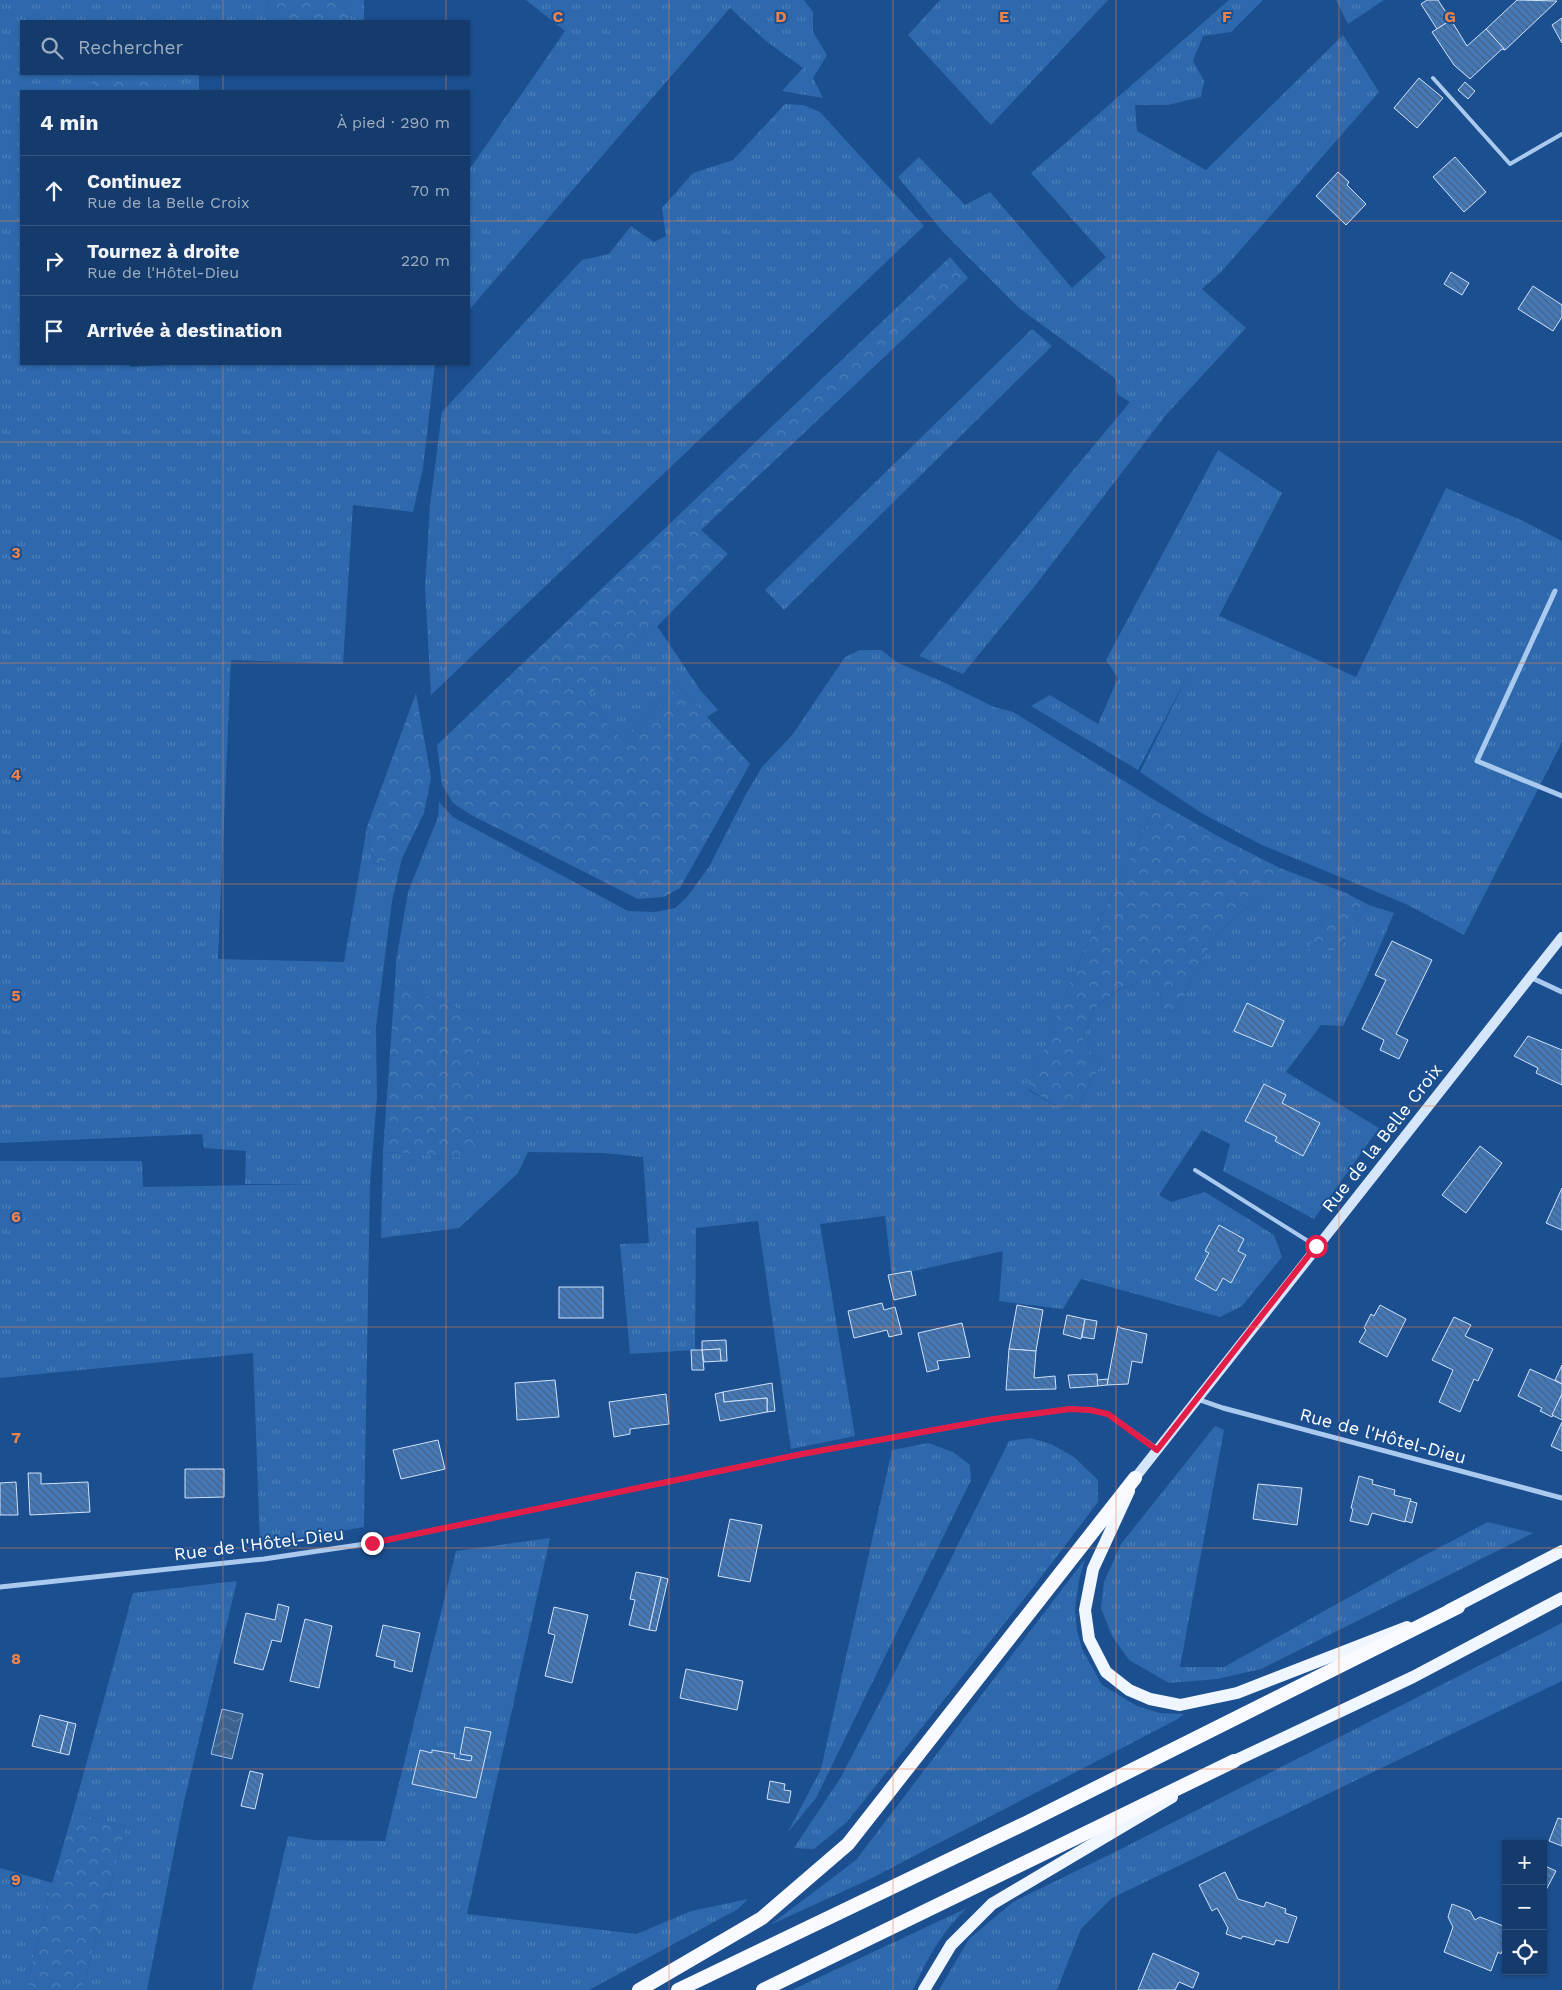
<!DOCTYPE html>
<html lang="fr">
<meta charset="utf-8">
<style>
body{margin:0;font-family:"Work Sans",sans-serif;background:#1d4271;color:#f1f3f6}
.controls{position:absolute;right:15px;bottom:15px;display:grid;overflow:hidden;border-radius:0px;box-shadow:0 1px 4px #0004}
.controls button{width:45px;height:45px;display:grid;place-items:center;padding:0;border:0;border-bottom:1px solid #33557e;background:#143b6b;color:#f1f3f6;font:25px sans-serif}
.stop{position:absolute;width:15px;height:15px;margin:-11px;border:4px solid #e11d48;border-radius:50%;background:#fff}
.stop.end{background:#e11d48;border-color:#fff;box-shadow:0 1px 5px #0008}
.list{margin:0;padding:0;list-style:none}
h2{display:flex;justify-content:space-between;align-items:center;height:65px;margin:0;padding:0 20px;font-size:21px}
h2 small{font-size:16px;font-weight:400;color:#9dadc1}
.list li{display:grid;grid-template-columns:32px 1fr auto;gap:15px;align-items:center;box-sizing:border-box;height:70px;padding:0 20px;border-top:1px solid #33557e}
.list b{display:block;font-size:19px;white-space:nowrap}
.list p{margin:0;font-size:16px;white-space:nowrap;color:#9dadc1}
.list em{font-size:16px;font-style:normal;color:#9dadc1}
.icon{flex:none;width:28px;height:28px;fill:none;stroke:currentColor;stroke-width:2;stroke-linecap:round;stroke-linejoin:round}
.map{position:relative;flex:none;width:1562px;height:1990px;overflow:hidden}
.search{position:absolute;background:#143b6b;box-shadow:0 1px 4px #0004;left:20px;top:20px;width:450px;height:55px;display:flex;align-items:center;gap:12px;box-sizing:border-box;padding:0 18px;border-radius:0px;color:#9dadc1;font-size:19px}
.panel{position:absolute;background:#143b6b;box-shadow:0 1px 4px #0004;left:20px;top:90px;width:450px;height:275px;border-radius:0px}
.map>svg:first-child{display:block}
.grass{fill:url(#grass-tufts)}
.forest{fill:url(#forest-crowns)}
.water{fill:url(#water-waves);stroke:#9cc4f0}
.building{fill:url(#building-back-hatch);stroke:#cfe3fa}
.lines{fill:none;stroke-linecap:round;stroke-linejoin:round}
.service{stroke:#a9c9ee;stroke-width:4}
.minor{stroke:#a9c9ee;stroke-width:5}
.secondary{stroke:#d6e6fa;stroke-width:10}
.primary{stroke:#f0f6ff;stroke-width:12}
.trunk{stroke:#f8faff;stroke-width:14}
.route{stroke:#e11d48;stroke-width:6}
.grid{fill:none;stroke:#ee8249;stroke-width:1;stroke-opacity:0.55}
.labels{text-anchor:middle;stroke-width:4;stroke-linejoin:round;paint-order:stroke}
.street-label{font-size:18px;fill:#fff;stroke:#1b4f8f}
.grid-label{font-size:16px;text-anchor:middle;font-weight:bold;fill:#ee8249;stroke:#1b4f8f;stroke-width:4;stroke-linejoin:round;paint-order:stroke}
</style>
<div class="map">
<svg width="1562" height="1990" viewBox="0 0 1562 1990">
<defs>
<pattern id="grass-tufts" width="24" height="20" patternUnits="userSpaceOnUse" patternTransform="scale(1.25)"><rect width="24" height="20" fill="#2e69ad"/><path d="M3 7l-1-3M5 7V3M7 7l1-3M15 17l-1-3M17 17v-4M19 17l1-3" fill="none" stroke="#4d80b9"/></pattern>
<pattern id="forest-crowns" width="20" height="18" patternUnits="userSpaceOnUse" patternTransform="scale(1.25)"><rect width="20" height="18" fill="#2e69ad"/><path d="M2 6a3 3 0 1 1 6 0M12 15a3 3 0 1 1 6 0" fill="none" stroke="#4d80b9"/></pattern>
<pattern id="water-waves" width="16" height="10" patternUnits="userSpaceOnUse" patternTransform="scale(1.25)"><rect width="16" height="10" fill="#3c6290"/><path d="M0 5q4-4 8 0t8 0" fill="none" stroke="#597aa1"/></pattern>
<pattern id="building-back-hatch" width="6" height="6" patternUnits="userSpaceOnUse" patternTransform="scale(1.25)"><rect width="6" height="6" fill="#4478b7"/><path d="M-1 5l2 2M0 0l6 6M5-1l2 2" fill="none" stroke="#486282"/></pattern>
</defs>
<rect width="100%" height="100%" fill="#1b4f8f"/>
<!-- grass -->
<g class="grass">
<path d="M0,0H267L273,14L283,21H21V74H115L91,75L93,91H21V364H130V367L186,364H435L423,468L413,512L353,505L343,664L231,660L218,959L344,962L367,827L374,864L402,858L392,901L376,1027L377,1097L370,1184L364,1527L260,1545L253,1353L0,1378V1161H142L143,1187L318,1184H245L246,1151L204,1148L202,1134L0,1143Z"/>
<path d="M342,0H364V21H351Z"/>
<path d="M526,0H804L813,12V32L827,55L813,78L823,98L782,91L803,68L766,41L730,8L469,310V170L565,31Z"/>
<path d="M940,0H1108L991,125L908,35Z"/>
<path d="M1229,0H1263L1231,32L1203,36L1193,61L1204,81L1201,97L1168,105H1135L1137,131L1206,170L1343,35L1379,92L1221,272L1202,289L1246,328L1166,415L1034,587L963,674L919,656L1130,402L1117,394L1116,379L1019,308L943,232L898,177L919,157L965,205L990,192L1072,288L1106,257L1031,173Z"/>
<path d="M1336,0H1384L1348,24Z"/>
<path d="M160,74H199V91H170Z"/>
<path d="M785,104L803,105L820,112L924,226L431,695L425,587L430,505L442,412L582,260L609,254L631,226L654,242L666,236L662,208L693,173L733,160Z"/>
<path d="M1032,329L1052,346L784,610L765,590Z"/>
<path d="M1218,450L1282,493L1219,616L1356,677L1446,488L1523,521L1562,541V742L1464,935L1406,904L1262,845L1203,814L1140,772L1188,675L1138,770L1031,706L1050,695L1098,724L1118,678L1106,660Z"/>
<path d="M657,626L701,691L718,710L707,717L678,685L624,741L584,701Z"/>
<path d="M860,650H881L898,663L941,681L994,707L1013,712L1158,802L1078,964L1028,1090L1063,1110L1079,1104L1100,1066L1083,1039L1094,1009L1120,989L1135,984L1150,973L1160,991L1162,1009L1179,1013L1190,979L1216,935L1257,898L1260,889L1280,868L1346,893L1316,929L1338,950L1369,905L1394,913L1365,981L1343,1026L1321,1025L1286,1072L1379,1128L1314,1219L1223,1171L1230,1144L1202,1130L1159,1195L1171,1202L1205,1192L1274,1235L1282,1257L1242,1306L1220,1317L1081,1279L1063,1309L999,1301L1003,1251L892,1276L885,1216L820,1224L855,1436L791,1449L758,1221L696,1228L695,1350L630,1354L620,1244L649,1243L643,1157L602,1153L528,1152L518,1173L459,1228L381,1238L383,1152L462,1157L480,1018L395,982L396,961L408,892L438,817L439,802L453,817L628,911L655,912L675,908L687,897L709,867L746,794L762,767L793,734L845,657Z"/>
<path d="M1215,1426L1224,1430L1180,1667H1224L1423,1556L1488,1522L1533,1533L1261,1669L1217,1679L1169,1683L1129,1660L1112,1636L1101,1608L1104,1582L1121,1544Z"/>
<path d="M1030,1438L1051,1444L1074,1457L1098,1480V1502L1035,1585L847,1822L814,1849L794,1848L841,1777L886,1690L1009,1441Z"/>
<path d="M928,1443L953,1452L970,1465L971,1480L816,1798L788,1832L821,1769L892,1450Z"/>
<path d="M550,1538L467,1914L637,1934L691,1911L748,1899L738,1909L589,1990H252L288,1836L313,1840L385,1841L456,1551Z"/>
<path d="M1085,1559L1079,1580L1075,1609L1077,1631L1083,1651L1102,1685L1137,1706L1160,1713L1184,1714L1176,1720L868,1880L770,1925L856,1860Z"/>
<path d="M237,1581L183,1806L147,1990H82L126,1827L73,1812L133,1593Z"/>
<path d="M1562,1623V1681L1112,1898L1081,1929L1057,1990H939L969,1939L1013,1902L1123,1848Z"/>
<path d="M0,1868L53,1883L49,1894L27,1984L38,1990H0Z"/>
<path d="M967,1908C940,1934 929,1956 913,1990H792Z"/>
</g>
<!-- forest -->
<g class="forest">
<path d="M267,0H342L351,21H283L273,14Z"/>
<path d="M115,74H160L170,91H93L91,75Z"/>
<path d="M950,257L968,278L701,530L728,554L584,701L624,741L678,685L750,764L680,888L664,897L638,899L471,815L453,803L442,785L437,745Z"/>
<path d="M416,693L431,777L424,813L402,858L374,864L367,827Z"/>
<path d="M1158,802L1223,839L1280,868L1258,897L1216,935L1190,979L1179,1013L1162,1009L1160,991L1150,974L1135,984L1119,989L1094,1009L1083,1039L1100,1066L1079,1104L1063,1110L1028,1089L1078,964Z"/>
<path d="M1346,893L1369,905L1338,950L1308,951L1316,929Z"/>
<path d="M395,982L480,1018L478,1141L462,1157L383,1152Z"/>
<path d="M73,1812L126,1827L82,1990H38L27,1984L49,1894Z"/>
</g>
<!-- water -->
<path class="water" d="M222,1709L243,1714L232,1759L211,1754Z"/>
<!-- building -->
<g class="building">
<path d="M1427,0H1438L1451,20L1437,29L1421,4Z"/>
<path d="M1517,0L1557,1L1505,50L1486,29Z"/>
<path d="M1562,18V43L1552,25Z"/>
<path d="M1451,20L1467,46L1486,29L1505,50L1502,49L1470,79L1454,65L1432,32Z"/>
<path d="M1419,78L1443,98L1417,128L1394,108Z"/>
<path d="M1465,82L1475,91L1468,99L1458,90Z"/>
<path d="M1455,157L1486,192L1464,212L1433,177Z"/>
<path d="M1338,172L1349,182L1347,185L1366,204L1346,225L1316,196Z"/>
<path d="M1451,272L1469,283L1462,295L1444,284Z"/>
<path d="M1533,286L1562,305V317L1553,331L1518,309Z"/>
<path d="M1392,941L1432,960L1396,1034L1408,1040L1399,1059L1380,1050L1384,1040L1362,1029L1386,980L1375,975Z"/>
<path d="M1247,1003L1284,1021L1272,1047L1234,1031Z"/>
<path d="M1528,1036L1562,1050V1085L1536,1073L1538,1068L1514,1056Z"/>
<path d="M1264,1084L1286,1095L1282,1103L1320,1123L1303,1156L1275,1141L1277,1137L1245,1121Z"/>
<path d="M1480,1146L1502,1163L1466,1213L1442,1195Z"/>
<path d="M1562,1188V1230L1546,1223Z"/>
<path d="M1219,1225L1244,1239L1238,1251L1246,1255L1231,1283L1223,1278L1216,1291L1195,1279L1209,1253L1205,1251Z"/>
<path d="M911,1271L916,1295L894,1300L888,1275Z"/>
<rect x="559" y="1287" width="44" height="31"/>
<path d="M882,1303L884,1310L895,1307L902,1334L889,1337L887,1330L854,1338L848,1311Z"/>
<path d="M1017,1305L1043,1310L1036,1351L1009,1349Z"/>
<path d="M1380,1305L1406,1319L1387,1357L1359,1342L1366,1330L1364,1328L1371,1314L1374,1316Z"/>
<path d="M1067,1315L1085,1319L1081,1339L1063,1334Z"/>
<path d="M1454,1317L1471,1325L1465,1336L1493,1349L1478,1381L1474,1379L1460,1412L1439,1402L1453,1370L1432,1360Z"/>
<path d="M1085,1319L1097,1321L1094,1339L1082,1337Z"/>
<path d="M962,1323L970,1357L937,1361L939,1369L927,1372L918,1333Z"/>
<path d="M1118,1326L1121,1328L1147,1334L1142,1363L1132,1361L1128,1384L1107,1385Z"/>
<path d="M726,1340L727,1361H721L720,1349L702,1350V1341Z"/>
<path d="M720,1349L721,1361L704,1362L702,1350Z"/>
<path d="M1009,1349L1036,1351L1034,1378L1055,1376L1056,1389L1006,1390Z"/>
<path d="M691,1350H702L704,1370H692Z"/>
<path d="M1562,1365V1384L1555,1380Z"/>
<path d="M1530,1369L1562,1384V1394L1552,1417L1540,1411L1542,1408L1518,1396Z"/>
<path d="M1097,1374L1098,1386L1070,1388L1068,1375Z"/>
<path d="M1108,1379L1107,1385L1098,1386L1097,1380Z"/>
<path d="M555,1380L559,1417L517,1420L515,1383Z"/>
<path d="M772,1383L775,1411L767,1412V1398L724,1402L723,1392Z"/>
<path d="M723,1392L724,1402L767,1398V1412L720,1421L715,1394Z"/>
<path d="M666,1394L669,1424L630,1429V1434L614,1437L609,1402Z"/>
<path d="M1562,1394V1420L1552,1415Z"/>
<path d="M1562,1422V1451L1551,1446Z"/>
<path d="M438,1440L445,1469L401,1479L393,1450Z"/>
<path d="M185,1469H224V1497L185,1498Z"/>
<path d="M28,1473H41V1484L88,1482L90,1512L30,1515Z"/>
<path d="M1359,1476L1373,1480L1372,1484L1395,1490L1394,1495L1411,1499L1405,1522L1372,1513L1368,1525L1350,1521L1353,1509L1351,1508Z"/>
<path d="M16,1482L18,1515H0V1483Z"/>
<path d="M1258,1484L1302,1488L1297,1525L1253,1519Z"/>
<path d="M1410,1501L1417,1503L1412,1523L1405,1521Z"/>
<path d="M730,1519L762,1525L750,1582L718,1576Z"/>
<path d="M636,1572L661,1577L649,1630L629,1625L635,1600L630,1599Z"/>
<path d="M661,1577L668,1579L656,1631L649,1630Z"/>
<path d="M278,1604L289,1607L281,1642L272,1640L263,1670L234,1663L246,1613L275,1620Z"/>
<path d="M554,1607L588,1615L572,1683L545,1676L555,1635L548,1633Z"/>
<path d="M305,1619L332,1626L319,1688L290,1681Z"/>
<path d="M383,1625L420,1633L412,1672L394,1667L395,1661L376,1656Z"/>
<path d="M686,1669L743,1681L737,1710L680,1698Z"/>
<path d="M40,1715L68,1722L60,1753L32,1746Z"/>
<path d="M68,1722L76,1724L69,1755L60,1753Z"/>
<path d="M465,1727L491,1732L476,1798L412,1784L420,1750L432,1753V1750L455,1754L454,1758L471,1761L472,1756L460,1754Z"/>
<path d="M250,1771L263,1774L255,1809L241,1806Z"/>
<path d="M770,1781L785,1784L784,1790L791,1791L789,1803L767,1799Z"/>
<path d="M1558,1818L1562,1819V1846L1549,1841Z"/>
<path d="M1543,1865L1556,1871L1543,1896Z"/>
<path d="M1225,1872L1238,1899L1264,1907L1266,1902L1286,1909L1285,1913L1297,1917L1288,1943L1276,1940L1274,1945L1243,1936L1241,1939L1226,1934L1228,1928L1217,1908L1212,1911L1199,1885Z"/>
<path d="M1452,1904L1470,1911L1475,1920L1480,1917L1506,1927V1940L1501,1954L1498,1952L1491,1971L1444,1952L1453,1927L1448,1917Z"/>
<path d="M1153,1953L1199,1973L1193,1988L1179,1982L1175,1990H1138Z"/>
</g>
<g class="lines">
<!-- service -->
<g class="service">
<path d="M1433,78L1510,164L1562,134"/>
<path d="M1195,1170L1316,1246"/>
</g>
<!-- minor -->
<g class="minor">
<path d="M1555,591L1477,761L1562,796"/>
<path d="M1530,977L1562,992"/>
<path d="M1197,1399L1223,1408L1562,1498"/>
<path d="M0,1587L264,1559L372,1543L802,1454L994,1419L1070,1409L1090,1410L1108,1414L1157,1449"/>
</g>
<!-- secondary -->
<path class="secondary" d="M1135,1478L1562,937"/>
<!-- primary -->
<g class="primary">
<path d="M1129,1491L1093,1569L1085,1610L1089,1639L1106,1672L1129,1690L1150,1699L1180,1705L1237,1693L1407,1627"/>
<path d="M1449,1610L1562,1551"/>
<path d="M1226,1765L1413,1677L1562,1598"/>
<path d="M924,1990L951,1945L992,1904L1172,1797"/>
</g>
<!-- trunk -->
<g class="trunk">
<path d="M639,1990L762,1918L848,1844L1135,1478"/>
<path d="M678,1990L1026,1823L1458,1607"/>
<path d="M763,1990L1234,1761"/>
</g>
</g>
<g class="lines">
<!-- route -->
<path class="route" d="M372,1543L802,1454L994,1419L1070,1409L1090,1410L1108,1414L1157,1450L1316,1246"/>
</g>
<!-- grid -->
<path class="grid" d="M223,0V21M446,0V21M669,0V1990M893,0V1990M1116,0V1990M1339,0V1990M223,74V91M446,74V91M0,221H21M469,221H1562M223,364V1990M446,364V1990M0,442H1562M0,663H1562M0,884H1562M0,1106H1562M0,1327H1562M0,1548H1562M0,1769H1562"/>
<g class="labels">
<!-- street labels -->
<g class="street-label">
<text transform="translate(1382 1138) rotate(-52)" y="6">Rue de la Belle Croix</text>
<text transform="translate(1383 1436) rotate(15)" y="6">Rue de l'Hôtel-Dieu</text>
<text transform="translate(259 1544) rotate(-7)" y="6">Rue de l'Hôtel-Dieu</text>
</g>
</g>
<g class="grid-label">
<text x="558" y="22">C</text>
<text x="781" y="22">D</text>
<text x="1004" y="22">E</text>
<text x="1227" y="22">F</text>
<text x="1450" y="22">G</text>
<text x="16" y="558">3</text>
<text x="16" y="780">4</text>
<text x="16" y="1001">5</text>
<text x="16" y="1222">6</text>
<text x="16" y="1443">7</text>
<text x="16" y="1664">8</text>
<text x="16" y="1885">9</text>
</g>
</svg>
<div class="controls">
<button>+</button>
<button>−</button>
<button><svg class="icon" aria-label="locate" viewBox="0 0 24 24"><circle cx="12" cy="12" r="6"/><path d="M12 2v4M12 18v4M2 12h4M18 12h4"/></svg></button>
</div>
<div class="stop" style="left:1316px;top:1246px"></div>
<div class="stop end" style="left:372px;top:1543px"></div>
<div class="search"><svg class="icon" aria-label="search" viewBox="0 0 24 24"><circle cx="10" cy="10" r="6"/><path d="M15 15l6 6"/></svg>Rechercher</div>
<section class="panel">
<h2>4 min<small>À pied · 290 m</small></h2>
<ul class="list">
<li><svg class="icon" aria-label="ahead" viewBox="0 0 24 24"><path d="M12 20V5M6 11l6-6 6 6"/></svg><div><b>Continuez</b><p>Rue de la Belle Croix</p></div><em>70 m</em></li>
<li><svg class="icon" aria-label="right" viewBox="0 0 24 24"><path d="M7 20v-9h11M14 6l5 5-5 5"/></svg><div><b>Tournez à droite</b><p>Rue de l'Hôtel-Dieu</p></div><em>220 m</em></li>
<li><svg class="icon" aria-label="arrive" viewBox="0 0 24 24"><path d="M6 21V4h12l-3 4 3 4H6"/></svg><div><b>Arrivée à destination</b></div></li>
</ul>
</section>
</div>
